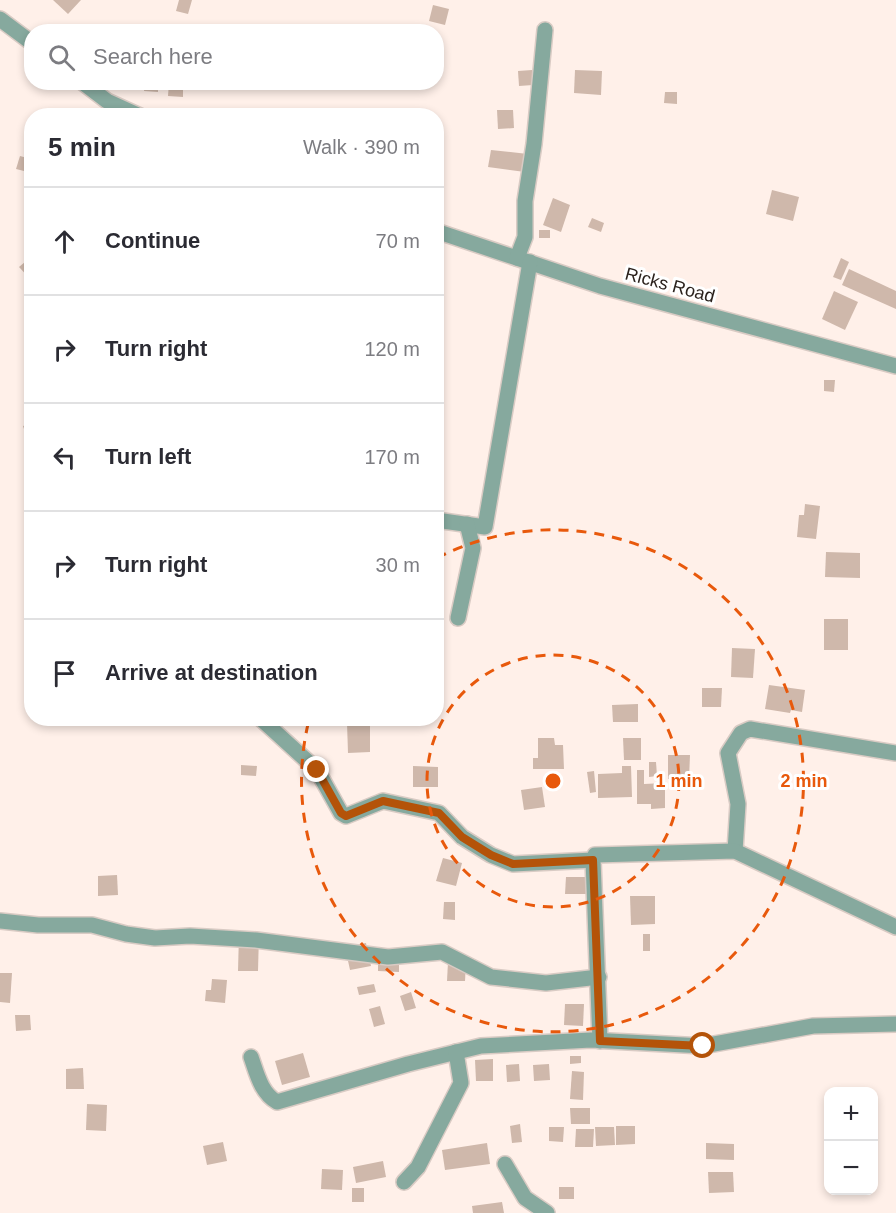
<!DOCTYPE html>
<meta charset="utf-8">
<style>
body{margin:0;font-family:Helvetica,sans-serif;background:#f2f2f3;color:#2b2b33}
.controls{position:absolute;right:18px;bottom:18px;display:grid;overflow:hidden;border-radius:12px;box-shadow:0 3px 9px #0003}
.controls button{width:54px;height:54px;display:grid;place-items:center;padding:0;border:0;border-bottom:2px solid #e1e1e2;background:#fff;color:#2b2b33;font:30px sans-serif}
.stop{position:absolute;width:18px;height:18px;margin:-14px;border:4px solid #b45309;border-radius:50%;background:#fff}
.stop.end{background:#b45309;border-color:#fff;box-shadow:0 2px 6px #0008}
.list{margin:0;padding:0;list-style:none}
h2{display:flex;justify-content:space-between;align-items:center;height:78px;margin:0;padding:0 24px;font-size:26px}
h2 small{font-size:20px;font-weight:400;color:#7c7c81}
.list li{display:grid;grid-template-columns:39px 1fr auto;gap:18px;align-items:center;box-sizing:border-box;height:108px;padding:0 24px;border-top:2px solid #e1e1e2}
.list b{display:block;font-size:22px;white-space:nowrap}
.list em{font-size:20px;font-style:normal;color:#7c7c81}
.icon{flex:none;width:33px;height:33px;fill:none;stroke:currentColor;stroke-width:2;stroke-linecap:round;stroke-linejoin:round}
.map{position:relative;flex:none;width:896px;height:1213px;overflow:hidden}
.search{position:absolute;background:#fff;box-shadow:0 3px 9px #0003;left:24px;top:24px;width:420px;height:66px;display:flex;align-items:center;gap:15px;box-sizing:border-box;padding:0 21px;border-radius:24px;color:#7c7c81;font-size:22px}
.panel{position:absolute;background:#fff;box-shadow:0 3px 9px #0003;left:24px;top:108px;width:420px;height:618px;border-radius:24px}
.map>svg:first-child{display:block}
.building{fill:#cfb8ab}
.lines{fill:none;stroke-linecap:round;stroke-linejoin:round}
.minor-casing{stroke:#d9cbc4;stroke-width:18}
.minor{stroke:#86a99e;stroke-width:15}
.route{stroke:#b45309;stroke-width:8}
.ring{fill:none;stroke:#e8590c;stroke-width:3;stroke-dasharray:10 8}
.labels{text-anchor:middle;stroke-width:6;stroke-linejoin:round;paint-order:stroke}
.street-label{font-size:18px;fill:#2b221d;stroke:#fff}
.centre{fill:#e8590c;stroke:#fff;stroke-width:3}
.ring-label{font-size:18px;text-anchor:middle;font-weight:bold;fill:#e8590c;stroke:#fff;stroke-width:6;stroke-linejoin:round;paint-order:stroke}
</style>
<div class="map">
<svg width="896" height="1213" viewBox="0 0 896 1213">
<rect width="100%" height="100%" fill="#fff0e9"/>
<!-- building -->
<g class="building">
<path d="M53,0H81L68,14Z"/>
<path d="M179,0H192L188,14L176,11Z"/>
<path d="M433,5L449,9L445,25L429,21Z"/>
<path d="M532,70L533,85L519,86L518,71Z"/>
<path d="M575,70L602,71L601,95L574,93Z"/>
<path d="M145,82H158V92L144,91Z"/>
<path d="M169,82H183V97L168,96Z"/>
<path d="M665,92H677V104L664,103Z"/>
<path d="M497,110H513L514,128L498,129Z"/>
<path d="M491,150L528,154L525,172L488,167Z"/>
<path d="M20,156L31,159L28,172L16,169Z"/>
<path d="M772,190L799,197L793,221L766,214Z"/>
<path d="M553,198L570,205L561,232L543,225Z"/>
<path d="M592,218L604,223L601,232L588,227Z"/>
<rect x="539" y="230" width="11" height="8"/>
<path d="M32,256V281L19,267Z"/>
<path d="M841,258L849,262L841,280L833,277Z"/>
<path d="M849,269L896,291V309L842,285Z"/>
<path d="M834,291L858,302L845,330L822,319Z"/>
<path d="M824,380H835L834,392L824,391Z"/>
<path d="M32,423V440L28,441L23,426Z"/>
<path d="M805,504L820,506L816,539L797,537L799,515H804Z"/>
<path d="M826,552L860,553V578L825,577Z"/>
<rect x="824" y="619" width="24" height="31"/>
<path d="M732,648L755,649L753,678L731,677Z"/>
<path d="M769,685L805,690L802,712L791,710L790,713L765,709Z"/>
<path d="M702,688H722L721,707H702Z"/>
<path d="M638,704V722H613L612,705Z"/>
<path d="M347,723H370V752L348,753Z"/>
<path d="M538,738H554L555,745H563L564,769H533V758H538Z"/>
<path d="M623,738H641V760H624Z"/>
<path d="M668,755H690L689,779H668Z"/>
<path d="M649,762H656L657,776L649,777Z"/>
<path d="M241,765L257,766L256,776L241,775Z"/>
<path d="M413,766L438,767V787H413Z"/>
<path d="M622,766H631L632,797L598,798V774L622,773Z"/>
<path d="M637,770H644V784L665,783V808L651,809V804H637Z"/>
<path d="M594,771L596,792L590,793L587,772Z"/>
<path d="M542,787L545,807L524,810L521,790Z"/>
<path d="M443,858L462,863L456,886L436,881Z"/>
<path d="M117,875L118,895L98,896V876Z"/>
<path d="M566,877H586V894H565Z"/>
<path d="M630,896H655V924L631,925Z"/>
<path d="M444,902H455V920L443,919Z"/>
<path d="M239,934H259L258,971H238Z"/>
<rect x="643" y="934" width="7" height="17"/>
<path d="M366,943L371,966L350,970L345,947Z"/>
<path d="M378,957H399V972L378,971Z"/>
<path d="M448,962L466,963L465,981H447Z"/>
<path d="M0,973H12L10,1003L0,1002Z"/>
<path d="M212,979L227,980L225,1003L205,1001L206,990H211Z"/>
<path d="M374,984L376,992L359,995L357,987Z"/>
<path d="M411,992L416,1008L405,1011L400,996Z"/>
<path d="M565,1004H584L583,1026L564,1025Z"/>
<path d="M380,1006L385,1024L374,1027L369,1009Z"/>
<path d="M15,1015H30L31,1030L16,1031Z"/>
<path d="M303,1053L310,1077L282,1085L275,1061Z"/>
<path d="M570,1056H581V1063L570,1064Z"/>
<path d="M493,1059V1081H476L475,1060Z"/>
<path d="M519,1064L520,1081L507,1082L506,1065Z"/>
<path d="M549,1064L550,1080L534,1081L533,1065Z"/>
<path d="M83,1068L84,1089H66V1069Z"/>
<path d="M572,1071L584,1072L583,1100L570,1099Z"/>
<path d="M87,1104L107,1105L106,1131L86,1130Z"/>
<path d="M570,1108H590V1124H571Z"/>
<path d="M520,1124L522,1142L512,1143L510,1126Z"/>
<path d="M616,1126H635V1144L616,1145Z"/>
<path d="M549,1127H564L563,1142L549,1141Z"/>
<path d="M595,1127H614L615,1145L596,1146Z"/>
<path d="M576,1129H594L593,1147H575Z"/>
<path d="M223,1142L227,1161L207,1165L203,1146Z"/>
<path d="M487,1143L490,1164L445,1170L442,1150Z"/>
<path d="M706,1143L734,1144V1160L706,1159Z"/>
<path d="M383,1161L386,1177L356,1183L353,1167Z"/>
<path d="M322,1169L343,1170L342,1190L321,1189Z"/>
<path d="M708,1172H733L734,1192L709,1193Z"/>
<rect x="559" y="1187" width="15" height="12"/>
<rect x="352" y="1188" width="12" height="14"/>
<path d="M502,1202L504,1213H473L472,1206Z"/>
</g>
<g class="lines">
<defs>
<g id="minor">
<path d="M0,19L32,43"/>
<path d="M82,82L107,101L140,116"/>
<path d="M436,231L600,286L896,366"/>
<path d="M517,258L525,237V201L534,144L545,30"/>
<path d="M436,520L485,527L530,262"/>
<path d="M458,618L473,548L467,524"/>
<path d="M260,718L317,770L341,813L346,816L383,801L439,813L462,837L491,855L513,864L593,860"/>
<path d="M735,851L738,804L728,753L741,733L750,729L896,753"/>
<path d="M0,921L38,925H92L126,934L155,938L190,936L256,940L388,957L442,952L491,977L546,983L599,977"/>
<path d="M600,1041L593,860L595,855L735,851L896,927"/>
<path d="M251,1057C257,1074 261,1093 277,1102L408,1064L481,1046L591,1040L703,1046L813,1026L896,1024"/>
<path d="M505,1164L525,1198L547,1213"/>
<path d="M404,1182L418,1167L461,1083L456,1052"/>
</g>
</defs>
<!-- minor casing -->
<use href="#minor" class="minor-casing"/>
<!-- minor -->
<use href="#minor" class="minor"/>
</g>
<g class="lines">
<!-- route -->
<path class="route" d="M317,770L341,813L346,816L383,801L439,813L462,837L491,855L513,864L593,860L600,1041L703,1046"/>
</g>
<!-- distance rings -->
<g class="ring">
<circle cx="553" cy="781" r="126"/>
<path d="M437 558A251 251 0 1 1 309 720"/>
</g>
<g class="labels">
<!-- street labels -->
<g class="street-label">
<text transform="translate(670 285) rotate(15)" y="6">Ricks Road</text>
</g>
</g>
<circle cx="553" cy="781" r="9" class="centre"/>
<g class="ring-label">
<text x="679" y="787">1 min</text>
<text x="804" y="787">2 min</text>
</g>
</svg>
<div class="controls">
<button>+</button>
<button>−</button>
</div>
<div class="stop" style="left:703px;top:1046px"></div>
<div class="stop end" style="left:317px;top:770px"></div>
<div class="search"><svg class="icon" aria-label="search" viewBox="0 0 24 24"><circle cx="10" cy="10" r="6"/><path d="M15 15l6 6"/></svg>Search here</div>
<section class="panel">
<h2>5 min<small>Walk · 390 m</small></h2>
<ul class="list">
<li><svg class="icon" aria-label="ahead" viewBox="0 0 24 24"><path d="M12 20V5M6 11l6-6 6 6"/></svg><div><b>Continue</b></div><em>70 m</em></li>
<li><svg class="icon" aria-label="right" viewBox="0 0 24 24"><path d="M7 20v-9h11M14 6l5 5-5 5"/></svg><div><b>Turn right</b></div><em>120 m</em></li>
<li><svg class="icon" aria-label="left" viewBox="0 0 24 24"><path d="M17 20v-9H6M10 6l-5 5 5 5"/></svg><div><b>Turn left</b></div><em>170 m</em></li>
<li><svg class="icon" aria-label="right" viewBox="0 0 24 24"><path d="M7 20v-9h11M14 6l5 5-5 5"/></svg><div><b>Turn right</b></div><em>30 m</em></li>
<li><svg class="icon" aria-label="arrive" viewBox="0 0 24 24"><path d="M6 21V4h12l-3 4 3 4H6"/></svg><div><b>Arrive at destination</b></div></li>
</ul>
</section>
</div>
